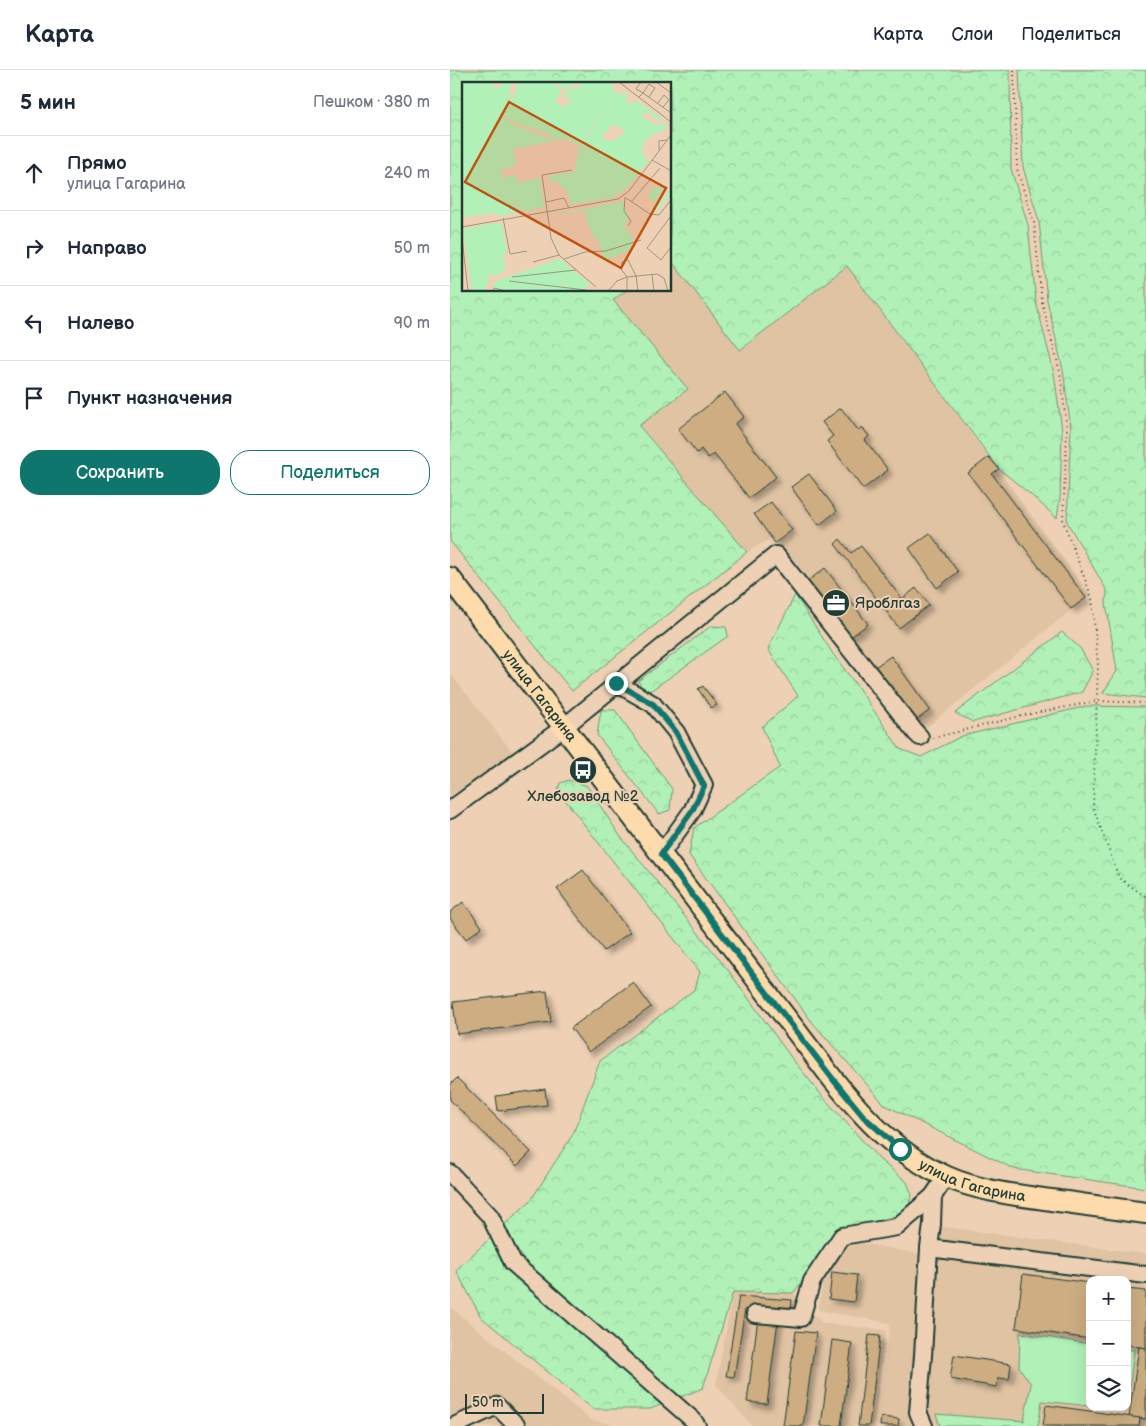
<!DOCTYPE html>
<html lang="ru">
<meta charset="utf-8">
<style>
body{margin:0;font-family:"Balsamiq Sans",sans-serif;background:#f6f6f7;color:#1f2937}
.controls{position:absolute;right:15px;bottom:15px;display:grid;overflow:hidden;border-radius:10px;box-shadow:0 5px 20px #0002}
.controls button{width:45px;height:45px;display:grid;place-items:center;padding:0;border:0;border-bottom:1px solid #e0e1e3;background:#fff;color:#1f2937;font:25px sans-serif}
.scale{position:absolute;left:15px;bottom:12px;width:79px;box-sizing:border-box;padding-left:5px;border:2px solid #1f3d34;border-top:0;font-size:14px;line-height:18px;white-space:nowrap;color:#1f3d34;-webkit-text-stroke:4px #eed1b5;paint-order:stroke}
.stop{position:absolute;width:15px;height:15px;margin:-11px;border:4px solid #0f766e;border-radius:50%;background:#fff}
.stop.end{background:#0f766e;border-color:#fff;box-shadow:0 1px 5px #0008}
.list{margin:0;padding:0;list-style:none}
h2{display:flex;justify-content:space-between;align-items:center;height:65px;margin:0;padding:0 20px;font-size:21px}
h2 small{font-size:16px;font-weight:400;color:#747a83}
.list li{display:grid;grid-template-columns:32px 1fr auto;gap:15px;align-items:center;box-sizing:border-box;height:75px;padding:0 20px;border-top:1px solid #e0e1e3}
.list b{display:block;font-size:19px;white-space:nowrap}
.list p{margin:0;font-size:16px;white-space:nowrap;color:#747a83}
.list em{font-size:16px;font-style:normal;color:#747a83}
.actions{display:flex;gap:10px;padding:15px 20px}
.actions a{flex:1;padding:11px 0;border:1px solid #0f766e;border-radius:20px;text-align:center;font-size:18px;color:#0f766e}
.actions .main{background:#0f766e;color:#fff}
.icon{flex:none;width:28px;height:28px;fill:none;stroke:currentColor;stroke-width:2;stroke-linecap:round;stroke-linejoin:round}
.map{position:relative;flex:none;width:696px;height:1356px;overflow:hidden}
header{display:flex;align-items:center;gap:30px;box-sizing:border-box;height:70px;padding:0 25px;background:#fff;border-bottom:1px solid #e0e1e3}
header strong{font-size:24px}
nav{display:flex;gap:28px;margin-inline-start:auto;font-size:18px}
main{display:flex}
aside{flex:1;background:#fff}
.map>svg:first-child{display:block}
.built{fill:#e0c3a3;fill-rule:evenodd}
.grass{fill:#b1f1b8;stroke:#689776}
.forest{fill:url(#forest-crowns);stroke:#689776}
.building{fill:#cdad81;stroke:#1f3d34;filter:url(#shadow)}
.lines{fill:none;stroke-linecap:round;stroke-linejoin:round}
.minor-casing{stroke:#1f3d34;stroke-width:20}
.major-casing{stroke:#1f3d34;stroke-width:24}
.path{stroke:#1f3d34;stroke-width:2;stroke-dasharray:1 4;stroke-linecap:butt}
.minor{stroke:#eed1b5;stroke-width:16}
.major{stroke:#fedbac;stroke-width:20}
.route{stroke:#0f766e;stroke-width:6}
.labels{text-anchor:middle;stroke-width:4;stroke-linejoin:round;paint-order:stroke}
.poi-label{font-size:15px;fill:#1f3d34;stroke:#eed1b5;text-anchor:start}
.street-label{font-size:15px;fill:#1f3d34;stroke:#eed1b5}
.inset-road{fill:none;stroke:#9b9681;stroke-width:1}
.view{fill:#c05314;fill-opacity:0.15;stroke:#c05314;stroke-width:2.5}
.inset-edge{fill:none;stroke:#1f3d34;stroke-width:2.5}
</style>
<header>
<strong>Карта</strong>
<nav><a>Карта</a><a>Слои</a><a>Поделиться</a></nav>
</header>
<main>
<aside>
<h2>5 мин<small>Пешком · 380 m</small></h2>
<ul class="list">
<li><svg class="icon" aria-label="ahead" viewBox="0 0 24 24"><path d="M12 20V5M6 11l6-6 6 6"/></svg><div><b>Прямо</b><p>улица Гагарина</p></div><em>240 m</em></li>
<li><svg class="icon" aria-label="right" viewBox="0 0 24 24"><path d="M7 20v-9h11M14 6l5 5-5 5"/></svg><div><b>Направо</b></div><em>50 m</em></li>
<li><svg class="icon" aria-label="left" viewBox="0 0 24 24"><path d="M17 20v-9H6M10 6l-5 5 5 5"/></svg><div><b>Налево</b></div><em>90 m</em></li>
<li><svg class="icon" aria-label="arrive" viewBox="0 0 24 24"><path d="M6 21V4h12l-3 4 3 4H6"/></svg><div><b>Пункт назначения</b></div></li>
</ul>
<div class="actions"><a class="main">Сохранить</a><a>Поделиться</a></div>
</aside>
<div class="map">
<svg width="696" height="1356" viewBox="0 0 696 1356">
<defs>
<pattern id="forest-crowns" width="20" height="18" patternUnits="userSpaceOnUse" patternTransform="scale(1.25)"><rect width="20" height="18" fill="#b1f1b8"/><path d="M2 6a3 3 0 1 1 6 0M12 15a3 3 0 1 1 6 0" fill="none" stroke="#98d09f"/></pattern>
<filter id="shadow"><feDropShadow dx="4.5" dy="4.5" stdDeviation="2.5" flood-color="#0004"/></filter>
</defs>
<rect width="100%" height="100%" fill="#eed1b5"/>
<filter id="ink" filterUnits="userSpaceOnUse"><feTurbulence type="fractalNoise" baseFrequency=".02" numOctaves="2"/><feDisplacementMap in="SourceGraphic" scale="10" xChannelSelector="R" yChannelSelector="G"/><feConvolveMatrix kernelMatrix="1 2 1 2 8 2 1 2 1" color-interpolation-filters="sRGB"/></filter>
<g filter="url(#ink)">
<!-- built -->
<g class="built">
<path d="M221,188L290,279L397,195L640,525L472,661L322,468L297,482L189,355L163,230L177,220H220Z"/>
<path d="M0,603L65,685L0,726Z"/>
<path d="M473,1154L696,1184V1356H427L440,1253L368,1240L375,1201L396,1170L469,1184ZM640,1210H677V1337H640Z"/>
<path d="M283,1222L343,1223L372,1253L436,1260L424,1356H302L266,1315Z"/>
<path d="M0,1237L141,1350L169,1356H0Z"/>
</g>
<!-- grass -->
<g class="grass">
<path d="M570,1263L640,1274V1336L592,1331L588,1356H490L486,1344L574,1351L581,1314L569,1297Z"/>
<path d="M677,1279L684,1280L677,1341L647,1337H677Z"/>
</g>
<!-- forest -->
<g class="forest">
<path d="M0,0H560L561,99L578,155L586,232L604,303L612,360L610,428L607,448L580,424L549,399L397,196L290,280L220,189V14H14V220H177L163,230L238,319L189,356L297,482L122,621L0,471Z"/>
<path d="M569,0H696V628L653,623L667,601L656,533L657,521L617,452L621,358L613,300L597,230L589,151L573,97Z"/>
<path d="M345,525L383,584L407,616L450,679L471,687L512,666L637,636L696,637V1118L564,1099L435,1035L362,952L239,785L244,758L330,697L312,657L348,626L318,579Z"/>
<path d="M261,556L276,557L278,566L196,624L188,611Z"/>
<path d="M612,562L630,578L643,601L632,622L523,652L505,643Z"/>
<path d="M151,640H165L222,719L220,740L209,744L147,665Z"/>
<path d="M119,710L137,716L170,766L278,900L340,986L373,1027L430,1090L457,1112L462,1125L459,1134L448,1145L390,1162L343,1223L283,1222L253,1318L200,1339H143L31,1247L6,1200L81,1130L123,1064L150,991L245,919L250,902L108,721L110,713Z"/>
</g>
<!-- building -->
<g class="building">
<path d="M275,322L294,347L285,354L326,407L299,428L264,384L258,388L251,379L247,383L228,359Z"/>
<path d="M391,338L408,360L412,357L419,366L415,370L438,400L413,419L377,371L383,366L372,352Z"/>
<path d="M539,387L549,399L542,404L636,528L621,539L518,403Z"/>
<path d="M359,404L387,441L369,455L341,417Z"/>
<path d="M321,432L342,460L325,473L304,444Z"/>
<path d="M480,463L508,502L487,518L459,478Z"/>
<path d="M390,469L401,483L411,476L452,529L466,518L479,535L449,558L385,474Z"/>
<path d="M375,498L418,554L398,569L355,513Z"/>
<path d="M441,586L480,640L461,654L422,599Z"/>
<path d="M253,616L267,635L261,638L248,619Z"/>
<path d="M133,800L180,862L154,881L107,819Z"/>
<path d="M13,832L32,857L16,869L0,848V842Z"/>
<path d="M183,912L201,937L139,982L121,958Z"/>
<path d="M97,921L101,952L7,964L3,932Z"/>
<path d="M7,1008L81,1082L67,1096L0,1030V1015Z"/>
<path d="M95,1019L97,1035L48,1041L46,1026Z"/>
<path d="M382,1202L407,1205L404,1232L379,1229Z"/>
<path d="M573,1204L640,1213V1269L566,1258Z"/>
<path d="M677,1219L696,1221V1278L677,1275Z"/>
<path d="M289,1226L342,1230L341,1243L295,1239L284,1307L276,1306Z"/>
<path d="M308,1248L328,1250L317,1334L297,1332Z"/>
<path d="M346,1261L366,1263L353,1356H333Z"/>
<path d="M419,1265L430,1266L419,1356H408Z"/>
<path d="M382,1270L402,1273L391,1356H371Z"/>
<path d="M689,1277L696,1278V1349L679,1347Z"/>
<path d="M504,1285L561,1294L559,1309L548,1308L547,1317L500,1309Z"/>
<path d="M596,1335L690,1348L689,1356H593Z"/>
<path d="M431,1347L449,1349L448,1356H430Z"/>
</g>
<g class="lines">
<defs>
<g id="minor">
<path d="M166,613L203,634L226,662L254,715L242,741L211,784"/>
<path d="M0,740L114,657L326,485L466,663L470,667"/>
<path d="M0,1103L40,1146L63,1193L243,1350L247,1356"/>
<path d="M479,1178L696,1205"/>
<path d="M305,1244L351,1248L362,1211L392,1166L447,1157L483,1126L496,1107"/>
<path d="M4,1356L47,1336L67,1356"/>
<path d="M474,1356L468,1342L473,1286L479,1178L482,1154L483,1126"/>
</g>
<g id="major">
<path id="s1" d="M0,508L382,1008C414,1048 449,1086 497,1107C529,1121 566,1125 601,1130C633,1134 664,1139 696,1143"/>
</g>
</defs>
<!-- minor casing -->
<use href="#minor" class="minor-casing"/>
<!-- major casing -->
<use href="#major" class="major-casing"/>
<!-- path -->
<g class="path">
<path d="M564,0L567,99L584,153L592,232L610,302L617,359L613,451L642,528L648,595L643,737L669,808L696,827"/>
<path d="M483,668L575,645L647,631L696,633"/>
</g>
<!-- minor -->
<use href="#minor" class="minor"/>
<!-- major -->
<use href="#major" class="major"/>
</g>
</g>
<g class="lines" filter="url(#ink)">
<!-- route -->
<path class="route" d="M166,613L203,634L226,662L254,716L242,741L211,784L382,1008L414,1047L450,1079"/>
</g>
<!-- icons -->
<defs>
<symbol id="office-disc" viewBox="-11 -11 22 22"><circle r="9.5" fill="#1f3d34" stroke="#eed1b5"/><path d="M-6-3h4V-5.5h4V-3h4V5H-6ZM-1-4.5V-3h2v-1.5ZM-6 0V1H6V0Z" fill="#fff"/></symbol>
<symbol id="bus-disc" viewBox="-11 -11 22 22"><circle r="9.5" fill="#1f3d34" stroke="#eed1b5"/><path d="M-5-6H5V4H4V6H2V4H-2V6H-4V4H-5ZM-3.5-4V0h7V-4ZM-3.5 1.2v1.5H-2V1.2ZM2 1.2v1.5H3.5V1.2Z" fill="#fff"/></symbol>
</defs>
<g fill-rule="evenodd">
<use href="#office-disc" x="370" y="517" width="32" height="32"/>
<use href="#bus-disc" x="117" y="684" width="32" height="32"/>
</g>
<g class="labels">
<!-- poi labels -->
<g class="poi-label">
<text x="405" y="538">Яроблгаз</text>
<text x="133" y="731" text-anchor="middle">Хлебозавод №2</text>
</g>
<!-- street labels -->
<g class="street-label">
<text dy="5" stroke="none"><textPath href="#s1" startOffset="148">улица Гагарина</textPath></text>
<text dy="5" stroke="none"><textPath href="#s1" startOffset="808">улица Гагарина</textPath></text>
</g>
</g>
<!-- overview -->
<g transform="translate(12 12)">
<rect width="209" height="209" fill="#eed1b5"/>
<path d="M194,103L201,107L194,117L199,120L209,106V113L193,130H189L195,120L185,115Z" fill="#b1f1b8"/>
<path d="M0,0H26L36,7L40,0H49L47,17L51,16L56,0H92L100,9L93,20L102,24L110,19L102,14L105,8L118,5L116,1L102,8L96,0H148L152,7L151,14L117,64L105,57L94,58L84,51L51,40L28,26L50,42L93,59L51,67L54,84L39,87L40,96L55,93L56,101L78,96L82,125L35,134L34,131L2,135ZM154,8L157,14L161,10L166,13L163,21L176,20L201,37L196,39L185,30L179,34L196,44L201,40L204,44L202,49L189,53L180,62L182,66L179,70L186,79L166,105L150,116L109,122L104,106H99L97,100H90L85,94L112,90L117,67ZM149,43L162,47V51L151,59L139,57ZM162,119L166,138L162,145L171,155L170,162L166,169L149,176H142L138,163L127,146L123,129L92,133ZM28,142H40L45,171L41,172L44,187L34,194L28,191L23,209H10L1,147Z" fill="#b1f1b8" fill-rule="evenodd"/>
<path d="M98,177L127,201L123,209H31L33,199Z" fill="#b1f1b8"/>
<path class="inset-road" d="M157,0L209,40M179,0L174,7L181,11M194,0L209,11M181,11L187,2L193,6L187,15M177,15L181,11L209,31M196,21L202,13L207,18L201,25M197,68V59L205,58M190,78L209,89M110,88L80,93L89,156L97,173L134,205M163,115L162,129L169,139L166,144M164,116L188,132L197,133L209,118M84,120L102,116L107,126M169,120L198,86M209,134L185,166L199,178L209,165M41,136L48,172L65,169M0,145L156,117L167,109L209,53M0,156L6,209M102,177L123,170L144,169L179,158M71,180L97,173M190,193L192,209M50,195L114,188M47,199L124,208M31,209L32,206L44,209M146,209L155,199L165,195L195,192L202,196L206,209M165,209V195L159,187L160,180L166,178L174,194L176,209"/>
<path class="view" d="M47,20L204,106L159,186L3,100Z"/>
<rect width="209" height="209" class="inset-edge"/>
</g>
</svg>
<div class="controls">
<button>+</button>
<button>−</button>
<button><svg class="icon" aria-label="layers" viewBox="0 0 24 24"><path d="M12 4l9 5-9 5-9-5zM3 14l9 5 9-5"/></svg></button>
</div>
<div class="scale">50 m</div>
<div class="stop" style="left:450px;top:1079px"></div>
<div class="stop end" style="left:166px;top:613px"></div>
</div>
</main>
